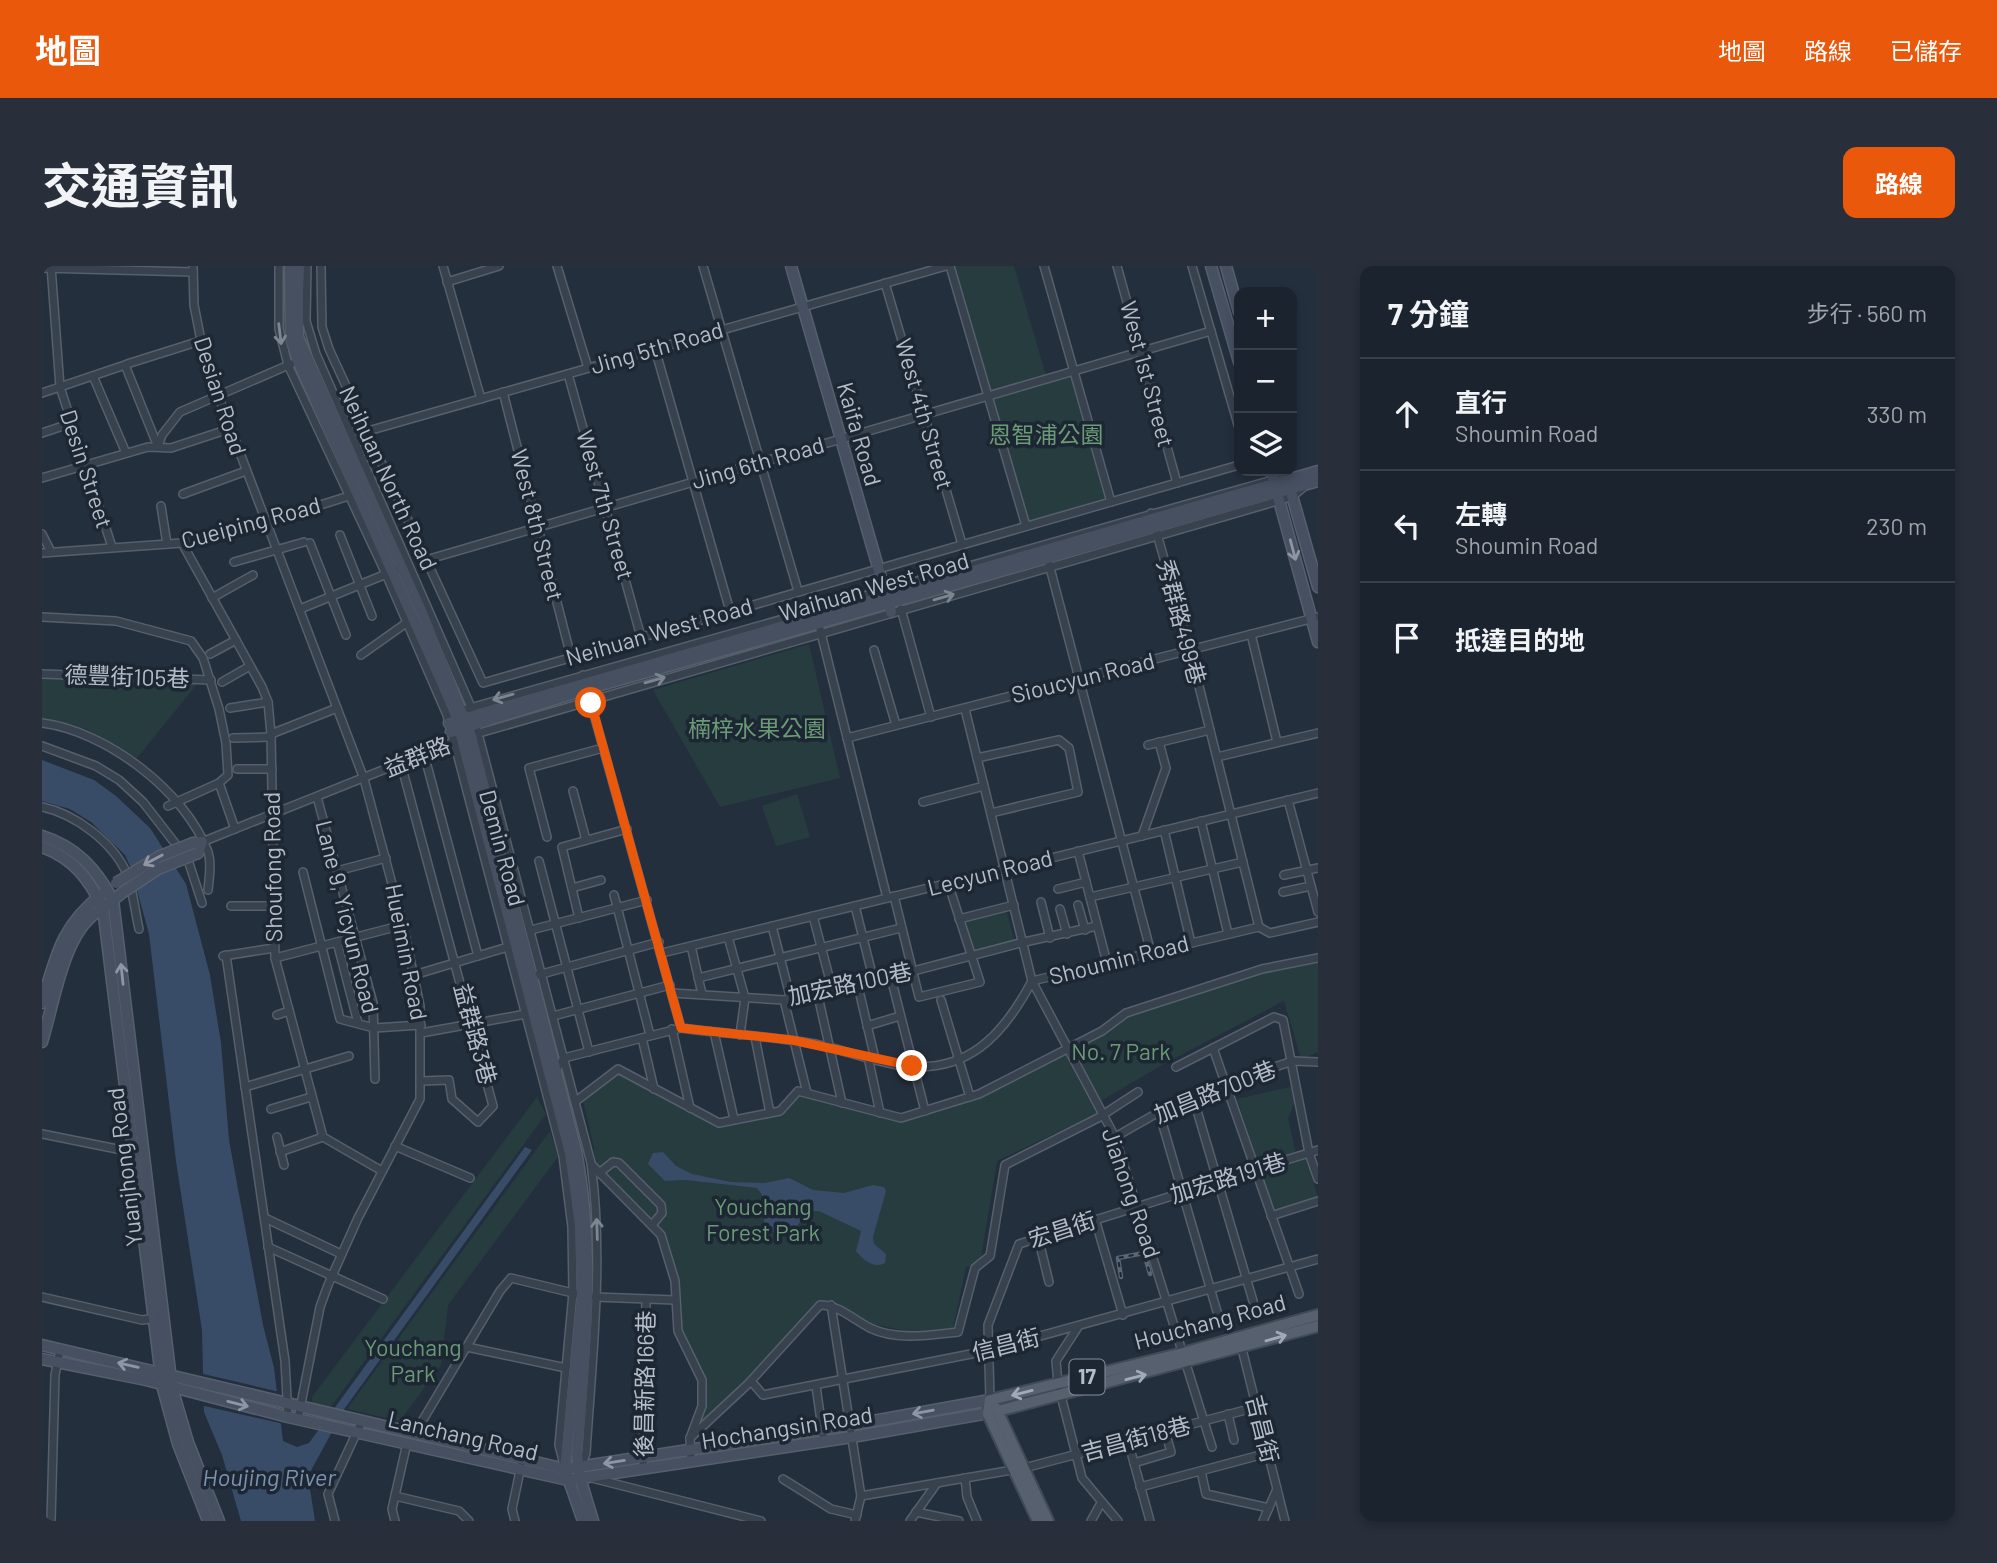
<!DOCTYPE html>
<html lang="zh-TW">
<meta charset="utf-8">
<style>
body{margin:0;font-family:Barlow,"Noto Sans TC",sans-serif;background:#282f3a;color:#f1f3f6}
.controls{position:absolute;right:21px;top:21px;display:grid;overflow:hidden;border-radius:14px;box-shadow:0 4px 10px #0003}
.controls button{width:63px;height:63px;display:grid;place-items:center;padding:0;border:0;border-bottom:2px solid #39404a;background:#1b232e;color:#f1f3f6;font:35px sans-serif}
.stop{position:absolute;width:21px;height:21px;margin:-16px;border:5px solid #ea580c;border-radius:50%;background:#fff}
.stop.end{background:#ea580c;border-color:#fff;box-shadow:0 2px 7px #0008}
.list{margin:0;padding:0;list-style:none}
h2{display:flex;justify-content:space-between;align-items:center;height:91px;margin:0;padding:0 28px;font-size:30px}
h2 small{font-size:23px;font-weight:400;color:#a0a4aa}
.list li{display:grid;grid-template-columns:46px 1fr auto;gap:21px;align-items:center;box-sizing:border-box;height:112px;padding:0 28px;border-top:2px solid #39404a}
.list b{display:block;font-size:26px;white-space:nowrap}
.list p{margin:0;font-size:23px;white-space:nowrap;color:#a0a4aa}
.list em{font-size:23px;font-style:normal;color:#a0a4aa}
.icon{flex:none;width:38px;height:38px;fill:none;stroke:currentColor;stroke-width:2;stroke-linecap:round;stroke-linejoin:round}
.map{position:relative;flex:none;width:1276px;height:1255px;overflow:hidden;border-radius:14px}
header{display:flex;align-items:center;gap:42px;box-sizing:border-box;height:98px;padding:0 35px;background:#ea580c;color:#fff}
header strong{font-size:33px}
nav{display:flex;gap:38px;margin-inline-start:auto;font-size:24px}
.intro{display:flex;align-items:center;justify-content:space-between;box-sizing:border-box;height:168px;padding:0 42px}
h1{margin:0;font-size:49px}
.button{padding:18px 32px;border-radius:14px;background:#ea580c;color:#fff;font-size:24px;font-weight:700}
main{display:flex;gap:42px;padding:0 42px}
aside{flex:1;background:#1b232e;border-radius:14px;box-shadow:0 4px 10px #0003}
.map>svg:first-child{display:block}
.green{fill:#263c3f}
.water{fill:#394c67}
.pier{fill:#242f3e}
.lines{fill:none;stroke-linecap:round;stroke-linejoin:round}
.street-casing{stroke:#565f6c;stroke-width:10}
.secondary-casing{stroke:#565f6c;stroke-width:13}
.primary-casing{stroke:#414a57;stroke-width:14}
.street{stroke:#38414e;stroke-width:7}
.secondary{stroke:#465061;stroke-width:10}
.primary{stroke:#56606e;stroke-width:10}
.rail-casing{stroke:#5a6575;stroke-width:4.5}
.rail{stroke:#1d2633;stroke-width:2;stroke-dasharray:5;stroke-linecap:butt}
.secondary-bridge-casing{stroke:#565f6c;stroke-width:13;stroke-linecap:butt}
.secondary-bridge{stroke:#465061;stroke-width:10}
.oneway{stroke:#7c8592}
.oneway2{stroke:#8e96a5}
.oneway3{stroke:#a1aab7}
.route{stroke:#ea580c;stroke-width:9}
.labels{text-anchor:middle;stroke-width:7;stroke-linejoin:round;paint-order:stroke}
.shield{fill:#1d2633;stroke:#878f9c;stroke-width:2}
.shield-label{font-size:21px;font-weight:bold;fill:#b4bcc9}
.street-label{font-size:23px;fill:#b4bcc9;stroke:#1d2633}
.park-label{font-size:23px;fill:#6b9a76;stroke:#1d2633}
.water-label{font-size:24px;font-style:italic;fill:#7c92b1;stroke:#1d2633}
</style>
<header>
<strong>地圖</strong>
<nav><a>地圖</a><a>路線</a><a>已儲存</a></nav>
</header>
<div class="intro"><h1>交通資訊</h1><a class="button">路線</a></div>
<main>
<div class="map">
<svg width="1276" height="1255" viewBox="0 0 1276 1255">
<rect width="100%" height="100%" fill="#242f3e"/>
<!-- green -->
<g class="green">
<path d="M908,0H972L1005,113L1031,105L1069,236L984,260Z"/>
<path d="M767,378L798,512L678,541L611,424Z"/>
<path d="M0,412L155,418L95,492L42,462L0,454Z"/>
<path d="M755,528L768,571L734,580L720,540Z"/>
<path d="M964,643L973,676L932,687L923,655Z"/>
<path d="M1276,697V786L1259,793L1242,735L1120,799L1057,836L1029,779L1073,752L1218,706Z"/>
<path d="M1023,782L1056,847L955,895L938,998L924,1001L911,1062L873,1067L831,1058L782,1036L706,1114L650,1164C665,1108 653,1112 635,1062C628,1044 637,1022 632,1003C621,960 584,934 553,904L552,882L541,834L572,805L676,861L738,847L754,829L848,854H860L942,828Z"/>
<path d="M1253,820L1255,831L1246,852L1254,888L1217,899L1195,833Z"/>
<path d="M495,831L504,848L288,1142L270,1138V1131Z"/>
<path d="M508,865L516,891L406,1039L399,1099L358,1155L305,1143Z"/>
<path d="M1264,891L1276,932L1232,945L1218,907Z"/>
</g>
<!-- water -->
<g class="water">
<path d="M0,494L52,514L74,530L108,562L144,618L168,709L179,777L187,874L221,1059L232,1102L241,1175L255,1181L267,1177L483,881L490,884L303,1142L266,1210L273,1255H199L180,1189L162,1146L160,1064L134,895L107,668L89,602L83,589L49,556L28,543L0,535Z"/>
<path d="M621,886L634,900L650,908L689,916L723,917L747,912L771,924L802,927L831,919L842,921L844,925L831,971L832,978L844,988L843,997C832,1003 821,994 814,985L819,965L777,945H766L752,964L742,969L723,964L720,929L715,922L644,914L623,915L606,898L611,887Z"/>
</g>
<!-- pier -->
<path class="pier" d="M157,1107L238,1126L242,1158L158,1139Z"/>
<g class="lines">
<defs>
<g id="street">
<path d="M9,0L18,121L70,281"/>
<path d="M151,0L152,39L163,95L322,513L361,659L378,740V833L316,952L286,1019L278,1041L256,1153"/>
<path d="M237,0V63L246,99L344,308L405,449L521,890L530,961L531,1027L517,1179L522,1199"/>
<path d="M265,0L264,55L274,88L429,441L549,897C562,994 550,1091 544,1187L539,1201"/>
<path d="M279,0L280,61L287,83L441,417L1197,199"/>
<path d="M401,0L439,133"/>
<path d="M515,0L546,102"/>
<path d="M661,0L756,325"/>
<path d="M908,0L984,260"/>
<path d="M1002,0L1069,236"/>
<path d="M1075,0L1135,217"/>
<path d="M1150,0L1197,162"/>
<path d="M0,2L151,6"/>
<path d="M405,16L457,0"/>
<path d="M843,17L920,278"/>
<path d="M613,83L688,345"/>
<path d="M85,98L158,75"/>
<path d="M526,108L599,371"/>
<path d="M51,110L84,187"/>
<path d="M461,126L529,391"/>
<path d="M0,127L83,99L116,181"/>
<path d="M326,165L904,0"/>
<path d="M0,167L30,157"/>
<path d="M116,181L120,169L138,146L249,98"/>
<path d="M0,212L106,181L129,182L187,163"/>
<path d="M141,228L204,205"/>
<path d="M119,240L125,278"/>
<path d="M0,268L9,286"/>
<path d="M298,269L330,350"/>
<path d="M140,277L220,421L226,436L229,468L233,692L281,871L340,905"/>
<path d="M268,277L304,369"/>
<path d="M0,287L140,277L224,256L307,230"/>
<path d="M384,294L1169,65"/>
<path d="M192,296L262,276"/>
<path d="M1007,298L1109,687"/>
<path d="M170,332L211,309"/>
<path d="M258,343L364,300"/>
<path d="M859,343L889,451"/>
<path d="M0,351L74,355L149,375L161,392L177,443L184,477L186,509L177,517L126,540"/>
<path d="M778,363L845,632"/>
<path d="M1209,368L1235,476"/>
<path d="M832,384L854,459"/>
<path d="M168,388L194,374"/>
<path d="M319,389L367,355"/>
<path d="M0,408L169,414"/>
<path d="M541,409L639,762C684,768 729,770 773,778C801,784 828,794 856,799C924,810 961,770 990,715L1217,661L1148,384L1109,247"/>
<path d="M180,416L208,400"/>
<path d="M188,442L226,436"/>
<path d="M923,443L990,715L1073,871L1170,1181"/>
<path d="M414,446L1248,209"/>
<path d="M0,457C64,465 143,525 166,586C170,598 167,612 166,624"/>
<path d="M229,468L295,442"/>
<path d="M434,468L1222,239L1251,230L1263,220"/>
<path d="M191,472L229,471"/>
<path d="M805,472L1276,351"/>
<path d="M1106,479L1168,464"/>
<path d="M0,480L54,500L77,514L101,536L146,594L160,637"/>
<path d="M382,488L436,690"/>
<path d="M1175,491L1276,467"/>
<path d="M935,492L1017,474L1027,482L1036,526L949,547"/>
<path d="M359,498L451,840L436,856L410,833L407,814L380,815"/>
<path d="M195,503H230"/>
<path d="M177,517L193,563"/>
<path d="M531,525L544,574"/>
<path d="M275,531L331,737L333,813"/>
<path d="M1246,534L1276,646"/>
<path d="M881,536L942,520"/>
<path d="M0,541C33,548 71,576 85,608C91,625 93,645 97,663"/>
<path d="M1159,555L1186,668"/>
<path d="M1122,564L1149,677"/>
<path d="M1100,570L1124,502L1117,476"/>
<path d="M505,571L487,502L561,482"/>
<path d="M160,576L416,474"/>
<path d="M1036,585L1065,697"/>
<path d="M497,595L547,786"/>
<path d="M295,605L344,592"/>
<path d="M261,606L298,753L332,762L379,759"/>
<path d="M1242,609L1276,602"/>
<path d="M530,622L559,614"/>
<path d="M1016,623L1044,616"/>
<path d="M1241,626L1269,620"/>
<path d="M572,629L608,769"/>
<path d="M852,630L877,731L938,716L906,617"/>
<path d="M1048,631L1201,596"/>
<path d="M999,636L1008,672"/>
<path d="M1036,639L1043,664"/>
<path d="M189,640H231"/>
<path d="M813,640L832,716"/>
<path d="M1018,643L1025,668"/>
<path d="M771,650L791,726"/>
<path d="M537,652L520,581L585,563"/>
<path d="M917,653L972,639"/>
<path d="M730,660L749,734"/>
<path d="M1217,661L1228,667L1276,656"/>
<path d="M489,664L605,634"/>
<path d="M686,671L703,732L698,769"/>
<path d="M295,676L316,757"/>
<path d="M649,680L660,728"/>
<path d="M620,687L1276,527"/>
<path d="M184,689L243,1095L246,1151"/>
<path d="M181,690L232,682"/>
<path d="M233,692L361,659"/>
<path d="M372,709L469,680"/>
<path d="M496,709L617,676"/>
<path d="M656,712L859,662"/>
<path d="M849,712L883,845"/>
<path d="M816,720L833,793"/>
<path d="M630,727L742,734L776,730L978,677L1055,660"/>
<path d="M776,730L800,837"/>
<path d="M742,734L765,827"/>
<path d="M899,734L928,831"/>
<path d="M235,749L247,745"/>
<path d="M511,750L628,719"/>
<path d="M825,760L858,750"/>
<path d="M630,763L648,842"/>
<path d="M672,766L692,853"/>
<path d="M379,767L484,748"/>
<path d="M713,771L728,847"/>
<path d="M600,772L612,823"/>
<path d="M1171,782L1257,1028"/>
<path d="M826,791L838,847"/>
<path d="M1134,801L1232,751L1241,754L1267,887L1276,913"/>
<path d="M512,807L522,792L639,762"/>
<path d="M203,821L307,790"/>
<path d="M1151,831L1211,1035"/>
<path d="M534,835L576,803L677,857L738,845L756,825L859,852L937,828L1060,765L1084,747L1220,703L1276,692"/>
<path d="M229,843L269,831"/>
<path d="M1117,846L1176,1049"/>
<path d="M0,868L95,887"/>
<path d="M235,871L242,899"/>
<path d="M1073,871L1117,846L1183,817L1251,795L1276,796"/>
<path d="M353,880L428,912"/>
<path d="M238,886L281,871"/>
<path d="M550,899L619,969L633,1015L636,1065L660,1114V1140L648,1172L649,1196"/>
<path d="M557,907L571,896L577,897L619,939L620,947L610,959"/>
<path d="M1229,950L1276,935"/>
<path d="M223,952L299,988"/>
<path d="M1053,953L1081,1049"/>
<path d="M996,971L1007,1016"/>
<path d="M226,981L341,1033"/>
<path d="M0,1031L100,1054L115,1052"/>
<path d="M553,1031L633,1034"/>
<path d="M789,1039L819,1230L813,1255"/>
<path d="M1036,1061L1014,1095L1016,1118L1040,1212L1076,1255"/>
<path d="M1199,1079L1243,1255"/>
<path d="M425,1081L524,1102"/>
<path d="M709,1115L721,1129L944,1085L1276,993"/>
<path d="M774,1120L782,1176"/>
<path d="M948,1134L946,1059L977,978L1276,884"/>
<path d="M1186,1148L1192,1174"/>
<path d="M373,1167L458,1025L469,1012L535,1028"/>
<path d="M648,1172L706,1118L778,1039C797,1039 812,1054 828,1062C855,1075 888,1069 916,1066L933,1002L948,990L963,899L1056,852L1096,826"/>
<path d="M1086,1175L1108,1255"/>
<path d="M1092,1197L1129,1186L1123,1165"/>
<path d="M601,1203L604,1033"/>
<path d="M1159,1205L1164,1228L1227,1242"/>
<path d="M550,1212L719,1255"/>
<path d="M923,1212L925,1231L935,1255"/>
<path d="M741,1213L789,1243L815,1249"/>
<path d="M1098,1221L1226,1187"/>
<path d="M353,1230L417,1245L427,1255"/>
<path d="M819,1230L982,1202L1215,1141"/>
<path d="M874,1246L917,1255"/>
<path d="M9,1255L13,1109L18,1084"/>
<path d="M293,1255L286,1228L320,1155"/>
<path d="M353,1255L350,1243L365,1177"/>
<path d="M473,1255L470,1243L479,1200"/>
<path d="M868,1255L895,1217"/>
<path d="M1049,1255L1059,1237"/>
<path d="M1221,1255L1235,1223"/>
</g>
<g id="secondary">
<path d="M248,0L249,73L256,95L413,446L528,887L538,959L540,1029L523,1203L541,1255"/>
<path d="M256,0V71L381,349L429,470L534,885C553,986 544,1086 535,1188L538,1212L551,1255"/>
<path d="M749,0L849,346"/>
<path d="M1169,0L1197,96"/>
<path d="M1184,0L1197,46"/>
<path d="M1229,205L1276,376"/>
<path d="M1243,205L1276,321"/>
<path d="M407,457L1276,205"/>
<path d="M409,466L545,423L1276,215"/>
<path d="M0,570C35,581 54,603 71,634L130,1122L146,1176L177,1255"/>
<path d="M151,577L160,576L156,587"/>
<path d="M0,581C31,592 47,613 61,642L120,1119L136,1178L166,1255"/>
<path d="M0,737C14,690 19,660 60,628"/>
<path d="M0,776C11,740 20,680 46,654C56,643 70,636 81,626"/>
<path d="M0,1079L523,1203L809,1159L948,1134"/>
<path d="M0,1093L104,1114L246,1151L526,1214L810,1171L952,1146"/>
</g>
<g id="primary">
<path d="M948,1134L1141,1087L1276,1049"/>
<path d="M948,1134L946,1148L996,1255"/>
<path d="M954,1142L1006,1255"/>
<path d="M956,1145L1276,1060"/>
</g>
</defs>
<!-- street casing -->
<use href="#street" class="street-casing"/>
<!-- secondary casing -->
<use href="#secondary" class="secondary-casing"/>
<!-- primary casing -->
<use href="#primary" class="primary-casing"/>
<!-- street -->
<use href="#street" class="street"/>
<!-- secondary -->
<use href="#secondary" class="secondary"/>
<!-- primary -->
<use href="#primary" class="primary"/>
<defs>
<path id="rail" d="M1079,1011L1076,992L1102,987L1108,1008"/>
</defs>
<!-- rail casing -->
<use href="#rail" class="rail-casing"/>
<!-- rail -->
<use href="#rail" class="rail"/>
<defs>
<g id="secondary-bridge">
<path d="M74,617L118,590L151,577"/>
<path d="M81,626L116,603L156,587"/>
</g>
</defs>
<!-- secondary-bridge casing -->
<use href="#secondary-bridge" class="secondary-bridge-casing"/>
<!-- secondary-bridge -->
<use href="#secondary-bridge" class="secondary-bridge"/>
</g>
<!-- one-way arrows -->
<defs><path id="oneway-shaft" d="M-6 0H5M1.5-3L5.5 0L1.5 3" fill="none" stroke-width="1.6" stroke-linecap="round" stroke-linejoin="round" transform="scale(1.75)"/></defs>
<g class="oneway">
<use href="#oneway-shaft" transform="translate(238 68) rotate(83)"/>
<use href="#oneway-shaft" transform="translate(902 331) rotate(-16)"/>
<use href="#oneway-shaft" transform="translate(613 414) rotate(-16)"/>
<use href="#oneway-shaft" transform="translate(461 431) rotate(164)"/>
<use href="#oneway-shaft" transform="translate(555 963) rotate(-92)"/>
</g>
<g class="oneway2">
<use href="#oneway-shaft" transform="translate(1251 284) rotate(75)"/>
<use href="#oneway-shaft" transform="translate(111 594) rotate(152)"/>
<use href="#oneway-shaft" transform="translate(80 708) rotate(-96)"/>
<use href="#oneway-shaft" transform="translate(86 1099) rotate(-167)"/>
<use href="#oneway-shaft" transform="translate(196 1138) rotate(14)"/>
<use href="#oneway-shaft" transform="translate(881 1146) rotate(170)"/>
<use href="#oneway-shaft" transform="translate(572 1196) rotate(171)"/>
</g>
<g class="oneway3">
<use href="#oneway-shaft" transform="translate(1234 1072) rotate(-16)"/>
<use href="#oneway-shaft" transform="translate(1094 1111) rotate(-14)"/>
<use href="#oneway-shaft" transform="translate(980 1127) rotate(166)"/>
</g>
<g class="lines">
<!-- route -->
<path class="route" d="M549,437L639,762L750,774L870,800"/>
</g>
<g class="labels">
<!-- shield labels -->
<rect class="shield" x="1027.5" y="1093.5" width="35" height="35" rx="5"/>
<g class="shield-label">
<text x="1045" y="1118">17</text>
</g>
<!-- street labels -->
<g class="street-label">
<text transform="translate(615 82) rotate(-16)" y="8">Jing 5th Road</text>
<text transform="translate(1105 108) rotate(75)" y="8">West 1st Street</text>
<text transform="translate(178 130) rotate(72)" y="8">Desian Road</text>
<text transform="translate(882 148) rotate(74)" y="8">West 4th Street</text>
<text transform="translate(817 168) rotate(74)" y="8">Kaifa Road</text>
<text transform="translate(716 197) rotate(-16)" y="8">Jing 6th Road</text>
<text transform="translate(44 203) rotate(72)" y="8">Desin Street</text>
<text transform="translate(346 212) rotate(65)" y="8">Neihuan North Road</text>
<text transform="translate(563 239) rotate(74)" y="8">West 7th Street</text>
<text transform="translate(209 257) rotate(-15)" y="8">Cueiping Road</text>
<text transform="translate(495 259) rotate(76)" y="8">West 8th Street</text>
<text transform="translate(832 321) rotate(-16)" y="8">Waihuan West Road</text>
<text transform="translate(1139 356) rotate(75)" y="8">秀群路499巷</text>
<text transform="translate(617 366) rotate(-16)" y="8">Neihuan West Road</text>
<text transform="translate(85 411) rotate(2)" y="8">德豐街105巷</text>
<text transform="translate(1041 412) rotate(-14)" y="8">Sioucyun Road</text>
<text transform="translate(375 491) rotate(-22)" y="8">益群路</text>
<text transform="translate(460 582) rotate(75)" y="8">Demin Road</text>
<text transform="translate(231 601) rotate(-91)" y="8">Shoufong Road</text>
<text transform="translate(948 607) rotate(-14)" y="8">Lecyun Road</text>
<text transform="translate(305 651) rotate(76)" y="8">Lane 9, Yicyun Road</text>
<text transform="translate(364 686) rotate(79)" y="8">Hueimin Road</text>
<text transform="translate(1077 694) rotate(-14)" y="8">Shoumin Road</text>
<text transform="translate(808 718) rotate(-12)" y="8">加宏路100巷</text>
<text transform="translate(433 768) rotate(75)" y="8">益群路3巷</text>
<text transform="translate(1173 826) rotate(-22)" y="8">加昌路700巷</text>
<text transform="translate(83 901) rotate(-97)" y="8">Yuanjhong Road</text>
<text transform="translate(1186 912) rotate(-17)" y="8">加宏路191巷</text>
<text transform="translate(1089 927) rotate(71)" y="8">Jiahong Road</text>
<text transform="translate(1020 964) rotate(-18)" y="8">宏昌街</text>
<text transform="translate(1168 1056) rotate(-15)" y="8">Houchang Road</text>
<text transform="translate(964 1079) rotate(-14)" y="8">信昌街</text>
<text transform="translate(603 1118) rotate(-89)" y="8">後昌新路166巷</text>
<text transform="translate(745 1162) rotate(-9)" y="8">Hochangsin Road</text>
<text transform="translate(1220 1163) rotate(76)" y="8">吉昌街</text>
<text transform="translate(421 1170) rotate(13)" y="8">Lanchang Road</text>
<text transform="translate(1094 1173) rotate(-15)" y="8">吉昌街18巷</text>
</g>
<!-- park labels -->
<g class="park-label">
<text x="1004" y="177">恩智浦公園</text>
<text x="715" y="471">楠梓水果公園</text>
<text x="1079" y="794">No. 7 Park</text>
<text x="721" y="949">Youchang<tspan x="721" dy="26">Forest Park</tspan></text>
<text x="371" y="1090">Youchang<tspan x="371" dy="26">Park</tspan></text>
</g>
<!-- water labels -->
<g class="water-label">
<text x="227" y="1220">Houjing River</text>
</g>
</g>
</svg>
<div class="controls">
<button>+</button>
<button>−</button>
<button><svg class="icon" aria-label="layers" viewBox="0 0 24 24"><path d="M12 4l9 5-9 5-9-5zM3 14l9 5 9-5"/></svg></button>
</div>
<div class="stop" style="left:549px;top:437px"></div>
<div class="stop end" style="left:870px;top:800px"></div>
</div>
<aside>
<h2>7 分鐘<small>步行 · 560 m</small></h2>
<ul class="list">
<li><svg class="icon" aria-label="ahead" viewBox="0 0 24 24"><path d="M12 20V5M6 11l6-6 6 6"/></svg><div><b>直行</b><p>Shoumin Road</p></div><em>330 m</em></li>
<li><svg class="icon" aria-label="left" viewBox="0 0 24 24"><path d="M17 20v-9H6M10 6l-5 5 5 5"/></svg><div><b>左轉</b><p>Shoumin Road</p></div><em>230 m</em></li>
<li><svg class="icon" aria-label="arrive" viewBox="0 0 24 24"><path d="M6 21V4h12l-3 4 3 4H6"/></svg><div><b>抵達目的地</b></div></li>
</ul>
</aside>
</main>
